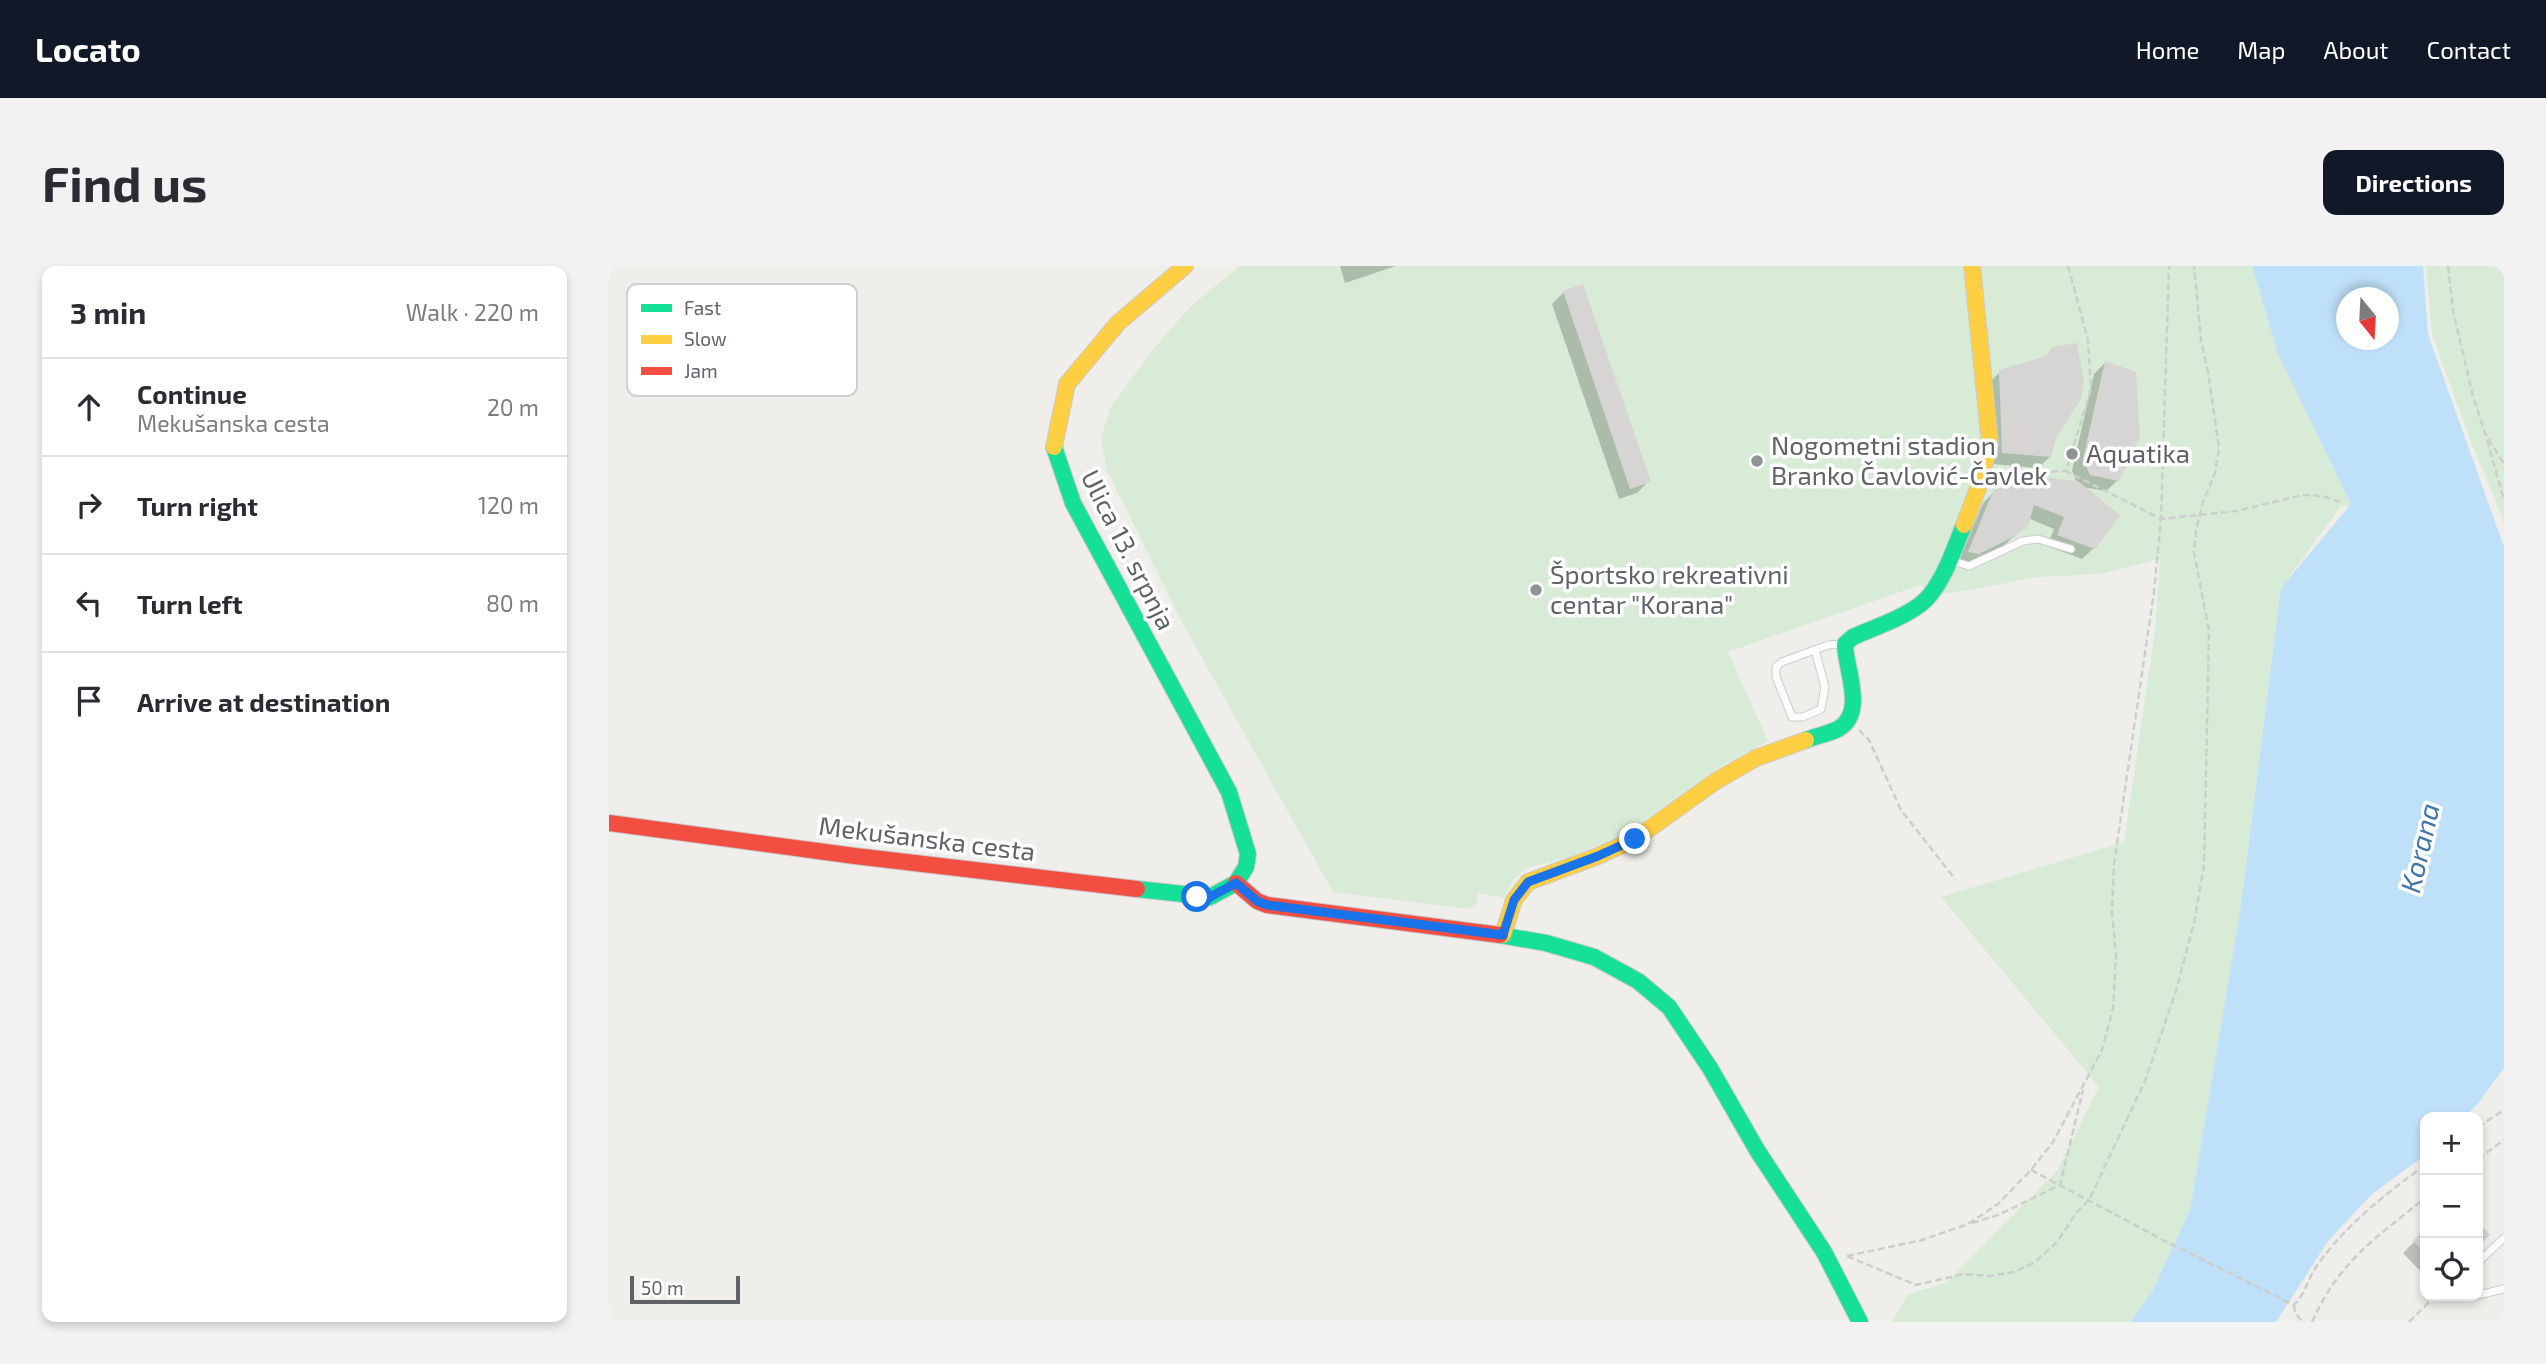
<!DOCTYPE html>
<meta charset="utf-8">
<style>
body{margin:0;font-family:"Exo 2",sans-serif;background:#f2f2f3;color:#2b2b33}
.controls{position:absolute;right:21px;bottom:21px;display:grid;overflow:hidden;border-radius:14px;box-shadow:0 4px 10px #0003}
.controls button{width:63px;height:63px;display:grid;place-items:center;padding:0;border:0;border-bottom:2px solid #e1e1e2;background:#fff;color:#2b2b33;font:35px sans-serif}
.compass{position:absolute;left:1727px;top:21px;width:63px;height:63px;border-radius:50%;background:#fff;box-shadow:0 4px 10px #0003;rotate:162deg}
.scale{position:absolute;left:21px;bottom:18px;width:110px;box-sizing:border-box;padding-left:7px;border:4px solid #5f6368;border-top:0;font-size:19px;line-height:24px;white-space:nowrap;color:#5f6368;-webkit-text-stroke:5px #fff;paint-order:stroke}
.stop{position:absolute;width:21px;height:21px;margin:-16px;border:5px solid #1a73e8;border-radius:50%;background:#fff}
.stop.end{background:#1a73e8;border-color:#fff;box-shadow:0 2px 7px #0008}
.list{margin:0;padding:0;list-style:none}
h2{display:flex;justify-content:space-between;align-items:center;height:91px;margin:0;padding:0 28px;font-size:30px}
h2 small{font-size:23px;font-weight:400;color:#7c7c81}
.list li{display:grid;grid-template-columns:46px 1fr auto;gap:21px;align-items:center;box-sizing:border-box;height:98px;padding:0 28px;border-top:2px solid #e1e1e2}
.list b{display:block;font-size:26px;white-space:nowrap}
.list p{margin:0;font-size:23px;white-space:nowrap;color:#7c7c81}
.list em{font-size:23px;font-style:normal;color:#7c7c81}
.icon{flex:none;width:38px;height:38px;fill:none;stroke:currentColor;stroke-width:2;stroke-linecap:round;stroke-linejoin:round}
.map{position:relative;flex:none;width:1895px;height:1056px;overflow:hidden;border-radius:14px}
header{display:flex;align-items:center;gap:42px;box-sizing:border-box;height:98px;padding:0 35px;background:#111827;color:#fff}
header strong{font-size:33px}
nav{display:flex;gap:38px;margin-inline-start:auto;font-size:24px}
.intro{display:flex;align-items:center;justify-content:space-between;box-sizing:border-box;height:168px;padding:0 42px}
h1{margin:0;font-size:49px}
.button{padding:18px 32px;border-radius:14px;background:#111827;color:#fff;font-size:24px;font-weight:700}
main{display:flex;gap:42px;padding:0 42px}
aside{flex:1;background:#fff;border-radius:14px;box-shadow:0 4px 10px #0003}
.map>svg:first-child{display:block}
.green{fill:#d8ebd6}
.water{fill:#bfe0f9;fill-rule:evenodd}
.shadow{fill:#0003}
.building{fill:#d6d5d3}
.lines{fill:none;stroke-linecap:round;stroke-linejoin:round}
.lane-casing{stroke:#cbcccc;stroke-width:9}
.fast-casing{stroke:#cacacb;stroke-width:18}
.slow-casing{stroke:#cacacb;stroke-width:18}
.jam-casing{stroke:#cacacb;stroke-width:18}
.path{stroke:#cacfcc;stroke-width:2.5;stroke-dasharray:7 3.5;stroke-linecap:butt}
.lane{stroke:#fdfcfc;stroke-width:7}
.fast{stroke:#16e098;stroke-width:16}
.slow{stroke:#ffcf43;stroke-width:16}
.jam{stroke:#f24e42;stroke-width:16}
.route{stroke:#1a73e8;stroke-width:9}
.poi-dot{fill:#919496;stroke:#fff;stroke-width:2.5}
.labels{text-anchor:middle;stroke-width:7;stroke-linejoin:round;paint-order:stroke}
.poi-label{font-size:26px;fill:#5f6368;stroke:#fff;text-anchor:start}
.street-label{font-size:26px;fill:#5f6368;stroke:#fff}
.water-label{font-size:28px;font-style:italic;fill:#4174aa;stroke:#fff}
.key{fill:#fff;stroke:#cfd0d2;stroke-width:2}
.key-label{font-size:19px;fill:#5f6368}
</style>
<header>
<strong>Locato</strong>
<nav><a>Home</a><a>Map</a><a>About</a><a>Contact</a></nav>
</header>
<div class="intro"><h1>Find us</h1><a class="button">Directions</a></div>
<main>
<aside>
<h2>3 min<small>Walk · 220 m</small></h2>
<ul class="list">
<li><svg class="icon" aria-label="ahead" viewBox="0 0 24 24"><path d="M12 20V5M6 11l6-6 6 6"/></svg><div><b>Continue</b><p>Mekušanska cesta</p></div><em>20 m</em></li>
<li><svg class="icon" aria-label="right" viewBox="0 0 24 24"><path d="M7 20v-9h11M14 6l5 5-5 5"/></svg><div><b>Turn right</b></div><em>120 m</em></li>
<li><svg class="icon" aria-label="left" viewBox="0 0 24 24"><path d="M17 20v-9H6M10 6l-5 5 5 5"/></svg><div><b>Turn left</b></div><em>80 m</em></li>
<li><svg class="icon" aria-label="arrive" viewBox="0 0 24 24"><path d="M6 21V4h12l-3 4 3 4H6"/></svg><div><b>Arrive at destination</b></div></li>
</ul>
</aside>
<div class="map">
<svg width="1895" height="1056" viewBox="0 0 1895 1056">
<rect width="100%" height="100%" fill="#efeeea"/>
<!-- green -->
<g class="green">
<path d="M631,0H1643L1669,88L1743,238L1740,241L1732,240L1672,322L1631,646L1581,944L1543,1026L1521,1056H1283L1299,1028L1337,1017L1448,905L1490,821L1332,631L1515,576L1546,364L1551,293L1490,308L1431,311L1330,329L1311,319L1119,386L1159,475L1112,500L1016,568L957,592L918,602L904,614L895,632L869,627L868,637L860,643L724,626L574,358L498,205L492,173L501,142L546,81L582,40Z"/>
<path d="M1817,0H1895V256L1860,171L1823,68Z"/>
</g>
<!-- water -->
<path class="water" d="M1643,0H1814L1819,68L1895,281V802L1868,839L1855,851H1816V889L1762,929L1719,975L1667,1056H1521L1543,1026L1581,944L1631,646L1672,322L1742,238L1669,88ZM1738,32H1780V74H1738Z"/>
<!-- shadow -->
<g class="shadow">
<path d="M731,0H787L736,17Z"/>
<path d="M955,26L1040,215L1028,227L1010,233L943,38Z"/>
<path d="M1444,83L1446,169L1441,191L1429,202L1383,198L1379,118L1391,106L1434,93Z"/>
<path d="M1496,97L1509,214L1497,225L1473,221L1485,282L1473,293L1438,280L1445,263L1419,252L1417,260L1393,281L1357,299L1349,297L1374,237L1386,225L1468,217L1463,205L1485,108Z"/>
<path d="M1816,965V1010L1794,987Z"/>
</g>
<!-- building -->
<g class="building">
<path d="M974,18L1042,216L1021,223L954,25Z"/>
<path d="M1468,77L1475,116L1472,133L1448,170L1442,191L1393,187L1390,104L1437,90L1443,81Z"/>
<path d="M1496,95L1527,106L1531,171L1510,215L1481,209L1474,193Z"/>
<path d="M1441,212L1469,215L1511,249L1486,283L1448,269L1455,251L1425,239L1419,260L1406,270L1370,288L1359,286L1385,223Z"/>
<path d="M1869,956L1881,969L1869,981Z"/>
<path d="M1816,962V987L1804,975Z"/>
</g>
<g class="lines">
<defs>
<g id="lane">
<path d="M1341,294L1360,300L1414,275L1429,273L1462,283"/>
<path d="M1206,384L1216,421L1212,443L1194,451H1183L1167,411V401L1173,396L1219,379L1234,378"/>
<path d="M1869,996L1895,972"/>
<path d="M1869,1029L1895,1023"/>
</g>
<g id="fast">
<path d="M445,181L464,237L620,526L639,588L637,601L627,617L601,631L528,623"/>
<path d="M1197,474C1207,470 1219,468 1229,463C1258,447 1236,402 1236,378L1244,371C1266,361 1307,348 1321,329C1337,309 1345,283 1355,259"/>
<path d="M891,669L937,677L985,691L1029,715L1060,741L1101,802L1148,884L1215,986L1251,1056"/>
</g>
<g id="slow">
<path d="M445,181L458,118L509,57L576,0"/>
<path d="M1355,259L1368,225L1381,177L1363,0"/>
<path d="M894,669L905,634L919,616L989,590L1026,573L1107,515L1147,492L1197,474"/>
</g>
<g id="jam">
<path d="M0,557L246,590L528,623"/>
<path d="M627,617L648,635L658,639L891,669"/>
</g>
</defs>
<!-- lane casing -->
<use href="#lane" class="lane-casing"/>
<!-- fast casing -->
<use href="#fast" class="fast-casing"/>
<!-- slow casing -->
<use href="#slow" class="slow-casing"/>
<!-- jam casing -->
<use href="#jam" class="jam-casing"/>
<!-- path -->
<g class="path">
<path d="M1459,0L1479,74L1482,123L1457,205L1552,253L1627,245L1694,229L1713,230L1734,237"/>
<path d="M1839,0L1844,45L1864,130L1876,167L1895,198"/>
<path d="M1878,174L1895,234"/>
<path d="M1390,208L1457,205"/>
<path d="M1250,464L1260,474L1292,544L1346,613"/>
<path d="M1869,861L1895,844"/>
<path d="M1869,893L1895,874"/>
<path d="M1422,904L1558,976L1685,1039C1696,1028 1699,1013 1707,1001C1736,959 1777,928 1816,899"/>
<path d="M1363,957L1389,949L1451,919L1474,824"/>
<path d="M1238,990L1307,1019L1355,1008L1379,1010L1405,1006L1425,997L1448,976L1468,946L1480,934L1536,815L1567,725L1585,657L1595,599L1600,364L1585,287L1587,265L1594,236L1606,207L1610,182L1599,106L1592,74L1585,0"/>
<path d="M1238,990L1313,974L1359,958L1389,938L1422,904L1444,876L1493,784L1504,743L1507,690L1503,645L1505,598L1545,326L1552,253L1560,0"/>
<path d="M1685,1039L1686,1047L1694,1056"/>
<path d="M1703,1056C1731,994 1766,973 1816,932"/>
<path d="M1800,1056L1826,1030"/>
</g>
<!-- lane -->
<use href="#lane" class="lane"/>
<!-- fast -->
<use href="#fast" class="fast"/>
<!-- slow -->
<use href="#slow" class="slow"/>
<!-- jam -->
<use href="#jam" class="jam"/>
</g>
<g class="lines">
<!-- route -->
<path class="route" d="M588,631H601L627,617L648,635L658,639L894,669L905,634L919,616L989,590L1026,573"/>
</g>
<!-- markers -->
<g class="poi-dot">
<circle cx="1463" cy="188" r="7"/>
<circle cx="1148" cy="195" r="7"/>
<circle cx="927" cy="324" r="7"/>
</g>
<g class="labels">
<!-- poi labels -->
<g class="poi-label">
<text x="1162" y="189">Nogometni stadion<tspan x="1162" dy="30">Branko Čavlović-Čavlek</tspan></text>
<text x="1477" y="197">Aquatika</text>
<text x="941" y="318">Športsko rekreativni<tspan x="941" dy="30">centar "Korana"</tspan></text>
</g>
<!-- street labels -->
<g class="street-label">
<text transform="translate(519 284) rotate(63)" y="9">Ulica 13. srpnja</text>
<text transform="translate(318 573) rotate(7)" y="9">Mekušanska cesta</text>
</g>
<!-- water labels -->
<g class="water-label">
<text transform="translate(1811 582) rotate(-77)" y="10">Korana</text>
</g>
</g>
<!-- legend -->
<rect x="18" y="18" width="230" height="112" rx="10" class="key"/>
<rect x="32" y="38" width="31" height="8" fill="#16e098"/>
<rect x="32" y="69" width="31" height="9" fill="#ffcf43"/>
<rect x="32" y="101" width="31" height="8" fill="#f24e42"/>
<g class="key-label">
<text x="75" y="49">Fast</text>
<text x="75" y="80">Slow</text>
<text x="75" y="112">Jam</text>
</g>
</svg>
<div class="controls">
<button>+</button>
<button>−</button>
<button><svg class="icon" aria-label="locate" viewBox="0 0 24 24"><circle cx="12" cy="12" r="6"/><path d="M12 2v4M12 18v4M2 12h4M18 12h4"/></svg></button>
</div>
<svg class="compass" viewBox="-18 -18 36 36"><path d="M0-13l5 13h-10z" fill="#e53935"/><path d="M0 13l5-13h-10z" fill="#7c7c81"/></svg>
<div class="scale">50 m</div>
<div class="stop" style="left:588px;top:631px"></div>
<div class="stop end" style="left:1026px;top:573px"></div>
</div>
</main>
